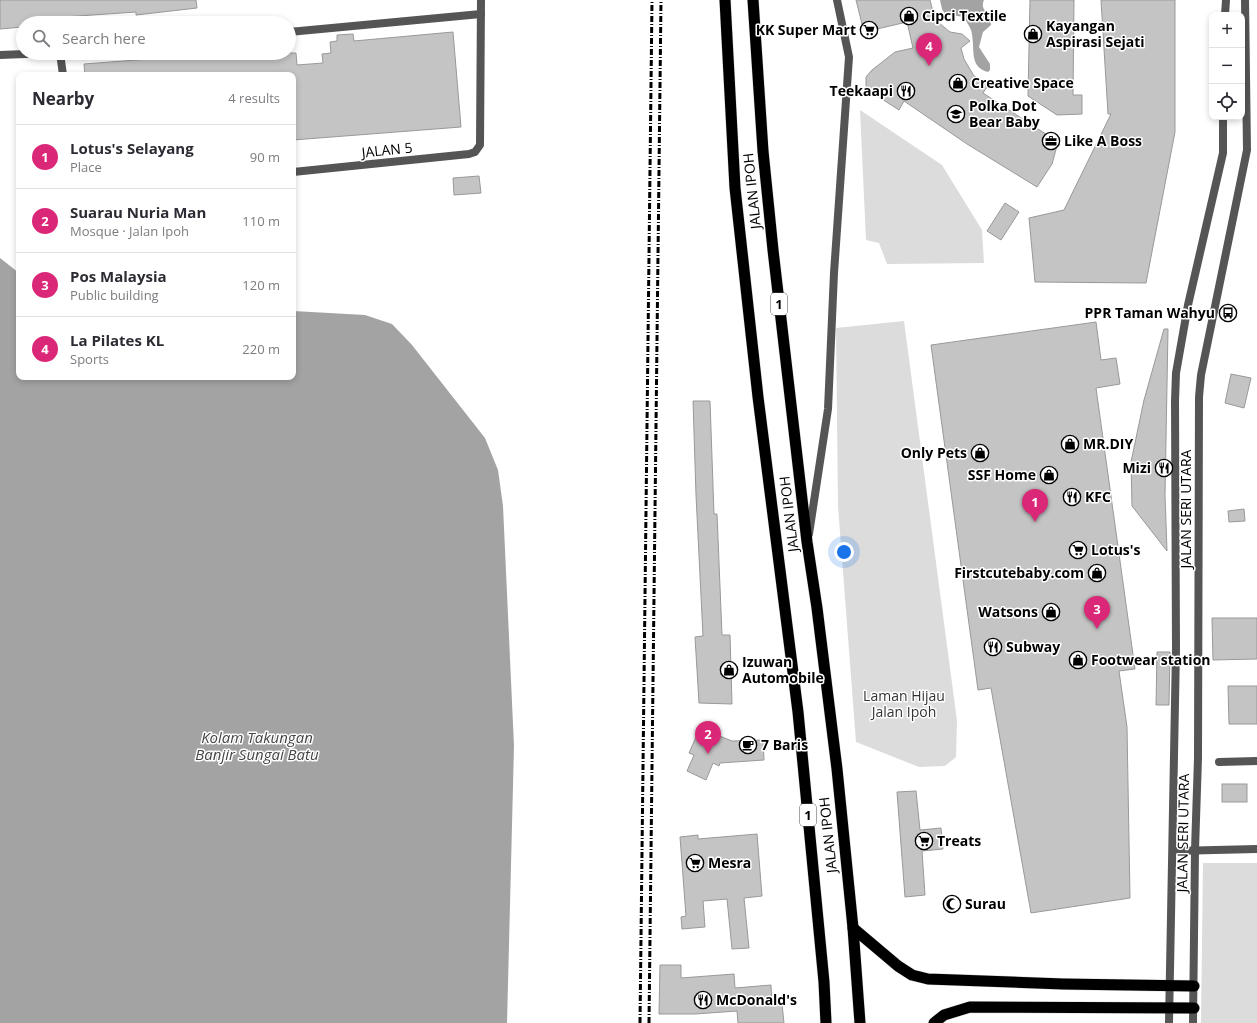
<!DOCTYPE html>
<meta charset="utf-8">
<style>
body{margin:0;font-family:"Open Sans",sans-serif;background:#f2f2f3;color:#2b2b33}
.controls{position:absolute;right:12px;top:12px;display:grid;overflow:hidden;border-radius:8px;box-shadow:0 2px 6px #0003}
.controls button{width:36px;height:36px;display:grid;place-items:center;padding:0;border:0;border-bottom:1px solid #e1e1e2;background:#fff;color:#2b2b33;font:20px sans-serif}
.you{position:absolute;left:844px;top:552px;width:14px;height:14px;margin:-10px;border:3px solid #fff;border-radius:50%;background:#1a73e8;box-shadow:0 0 0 6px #1a73e833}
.badge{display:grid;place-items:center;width:26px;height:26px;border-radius:50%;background:#db2777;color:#fff;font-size:13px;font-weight:700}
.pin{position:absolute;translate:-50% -33px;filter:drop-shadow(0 1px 2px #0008)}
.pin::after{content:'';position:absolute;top:21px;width:14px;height:12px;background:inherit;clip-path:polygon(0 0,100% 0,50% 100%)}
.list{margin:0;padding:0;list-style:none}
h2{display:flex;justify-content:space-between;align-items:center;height:52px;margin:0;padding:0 16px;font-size:17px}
h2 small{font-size:13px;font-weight:400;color:#7c7c81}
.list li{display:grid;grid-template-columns:26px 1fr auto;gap:12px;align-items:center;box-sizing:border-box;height:64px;padding:0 16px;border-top:1px solid #e1e1e2}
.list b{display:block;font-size:15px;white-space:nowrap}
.list p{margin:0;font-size:13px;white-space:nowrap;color:#7c7c81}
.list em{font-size:13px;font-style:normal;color:#7c7c81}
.icon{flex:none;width:22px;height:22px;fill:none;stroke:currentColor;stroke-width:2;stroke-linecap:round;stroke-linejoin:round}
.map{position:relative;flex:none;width:1257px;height:1023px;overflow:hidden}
.search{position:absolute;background:#fff;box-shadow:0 2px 6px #0003;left:16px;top:16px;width:280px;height:44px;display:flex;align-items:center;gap:10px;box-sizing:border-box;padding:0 14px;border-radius:22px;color:#7c7c81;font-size:15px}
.panel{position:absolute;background:#fff;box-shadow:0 2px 6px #0003;left:16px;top:72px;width:280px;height:308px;border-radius:8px}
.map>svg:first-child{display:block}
.green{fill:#dcdcdc}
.water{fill:#a3a3a3}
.building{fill:#c4c4c4;stroke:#999}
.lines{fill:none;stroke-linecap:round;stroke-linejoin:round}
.trunk-casing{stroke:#dbdbdb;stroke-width:12}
.minor{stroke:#555;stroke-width:8}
.tertiary{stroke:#555;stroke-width:8}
.trunk{stroke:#000;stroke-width:11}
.rail{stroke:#000;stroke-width:3;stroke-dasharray:6 2 1 2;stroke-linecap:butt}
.labels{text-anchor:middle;stroke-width:3;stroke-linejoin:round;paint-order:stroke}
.shield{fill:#fff;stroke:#4c4c4c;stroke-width:1}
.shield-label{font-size:13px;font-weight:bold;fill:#000}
.poi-label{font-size:14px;font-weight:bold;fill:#000;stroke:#fff;text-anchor:start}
.street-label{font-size:14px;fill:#000;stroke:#fff}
.park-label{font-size:14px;fill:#333;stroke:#fff}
.water-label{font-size:15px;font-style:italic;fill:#444;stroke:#fff}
</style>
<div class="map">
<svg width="1257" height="1023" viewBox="0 0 1257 1023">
<rect width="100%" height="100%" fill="#fff"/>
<!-- green -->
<g class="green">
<path d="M860,110L942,165L982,230L984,263L887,264L879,243L866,240Z"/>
<path d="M904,321L957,721L956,757L945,766L919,767L856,742L838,506L836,328Z"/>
<path d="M1203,863H1257V1023H1201Z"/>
</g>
<!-- water -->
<g class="water">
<path d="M940,0H984C980,9 987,11 990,18C990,18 991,24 991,25L983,32L979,47L990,64V70L988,72C969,67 975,50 972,35C972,29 967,23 964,17L945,14L942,9Z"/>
<path d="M0,258L19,273V377H293V311L365,315L392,324L412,345L485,438L498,470L503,506L514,746L507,1023H0Z"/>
</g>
<!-- building -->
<g class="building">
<path d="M0,0H196L197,8L136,15V12L64,17V23H23V27L0,29Z"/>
<path d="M856,0H930L932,8L939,23L950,32L962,34L970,41L961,48L964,59L974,76L989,84L983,93L1058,142L1052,164L1037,187L967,144L904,101L899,110L874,94L866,86V77L872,70L895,52L913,48L907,22L864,32Z"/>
<path d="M1030,0H1074L1073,95H1082V114L1057,115L1028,96Z"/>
<path d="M1101,0H1175V132L1146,283L1035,282L1029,218L1064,210L1111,114H1108Z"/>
<path d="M453,32L461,127L293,140V75H85L84,64L189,56V58L266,53H296L297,65L323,63L322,54L331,53L330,42L337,41V35L353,34L354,41Z"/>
<path d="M479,176L481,193L454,195L453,178Z"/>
<path d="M1005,203L1019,212L1001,240L987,231Z"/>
<path d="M1096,322L1101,360L1116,358L1120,384L1096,388L1135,669L1119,671L1127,727L1130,898L1031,913L991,688L978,690L931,345Z"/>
<path d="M1164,329H1168L1165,495L1167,551L1132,506L1131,462L1144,400Z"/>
<path d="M1231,374L1251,378L1244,408L1225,403Z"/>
<path d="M693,401H710L714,514H717L722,635H730L732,704L699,703L695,637L703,636L696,495Z"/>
<path d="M1244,509L1245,521L1229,522L1228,511Z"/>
<path d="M1212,618H1257V659L1213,660Z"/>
<path d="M1157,652H1170L1169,705H1156Z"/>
<path d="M1228,686H1257V724H1229Z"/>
<path d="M700,728L732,741L763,740L764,760L720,763L719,766L713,763L706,780L687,771L694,755L689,753Z"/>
<rect x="1222" y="784" width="25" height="18"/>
<path d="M916,791L920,830L941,828L943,849L922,851L925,895L905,897L897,792Z"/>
<path d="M757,834L762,896L744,898L749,948L732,949L727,899L703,901L705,927L682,929L681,917L686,916L680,837L698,835V839Z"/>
<path d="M660,965H681V978L734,974L735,988L771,985L772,1005L782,1004L784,1023H738L737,1011L695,1014H659Z"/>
</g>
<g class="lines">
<defs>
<g id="trunk">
<path d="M725,0L735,188L758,397L798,712L824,982L826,1023"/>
<path d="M753,0L763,151L773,250L807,542L817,608L837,769L853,928L860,1023"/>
<path d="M853,928L898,966L912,975L928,979L1063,984L1194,986"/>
<path d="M934,1023L944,1015L970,1007L1194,1008"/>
</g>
</defs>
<!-- trunk casing -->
<use href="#trunk" class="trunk-casing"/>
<!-- minor -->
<g class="minor">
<path d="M289,32L481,14"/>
<path d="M60,53L63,75"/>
<path d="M0,55L50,53"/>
<path d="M293,172L469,154L475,152L480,145L481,0"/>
<path d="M809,534L828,409L834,273L849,57L837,0"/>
<path d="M1219,762L1257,761"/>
<path d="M1173,851L1257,849"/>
</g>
<!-- tertiary -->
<g class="tertiary">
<path d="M1225,15L1226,0"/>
<path d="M1169,1023L1176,649L1175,401L1176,373L1188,305L1223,153V117"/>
<path d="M1193,1023L1195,850L1198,758L1199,397L1201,375L1247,150L1245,0"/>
</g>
<!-- trunk -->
<use href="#trunk" class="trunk"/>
<!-- rail -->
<g class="rail">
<path d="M640,1023L652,0"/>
<path d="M649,1023L661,0"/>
</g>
</g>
<!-- icons -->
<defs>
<symbol id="shop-ring" viewBox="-11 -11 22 22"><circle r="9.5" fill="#fff" stroke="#000" stroke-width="1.5"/><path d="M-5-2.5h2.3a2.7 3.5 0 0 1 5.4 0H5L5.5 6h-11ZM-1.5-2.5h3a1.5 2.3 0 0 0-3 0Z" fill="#000"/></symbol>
<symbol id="supermarket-ring" viewBox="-11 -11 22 22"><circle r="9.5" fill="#fff" stroke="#000" stroke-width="1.5"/><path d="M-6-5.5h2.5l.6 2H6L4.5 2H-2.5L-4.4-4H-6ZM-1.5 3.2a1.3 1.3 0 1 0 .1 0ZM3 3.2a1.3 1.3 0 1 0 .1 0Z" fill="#000"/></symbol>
<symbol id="restaurant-ring" viewBox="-11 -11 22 22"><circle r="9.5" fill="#fff" stroke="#000" stroke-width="1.5"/><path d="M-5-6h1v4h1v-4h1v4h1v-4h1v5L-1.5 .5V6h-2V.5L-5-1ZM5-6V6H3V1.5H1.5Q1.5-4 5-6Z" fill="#000"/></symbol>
<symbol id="school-ring" viewBox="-11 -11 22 22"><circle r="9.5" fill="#fff" stroke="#000" stroke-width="1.5"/><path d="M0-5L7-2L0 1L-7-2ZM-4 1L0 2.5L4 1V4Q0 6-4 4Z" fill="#000"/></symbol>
<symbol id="office-ring" viewBox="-11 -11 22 22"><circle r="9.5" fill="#fff" stroke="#000" stroke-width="1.5"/><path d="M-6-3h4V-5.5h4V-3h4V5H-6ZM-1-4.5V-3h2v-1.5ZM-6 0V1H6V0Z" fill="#000"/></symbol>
<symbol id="bus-ring" viewBox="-11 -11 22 22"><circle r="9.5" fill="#fff" stroke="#000" stroke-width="1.5"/><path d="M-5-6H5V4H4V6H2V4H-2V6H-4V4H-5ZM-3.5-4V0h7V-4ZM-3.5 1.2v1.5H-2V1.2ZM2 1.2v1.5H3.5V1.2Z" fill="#000"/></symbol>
<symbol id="cafe-ring" viewBox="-11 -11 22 22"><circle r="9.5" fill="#fff" stroke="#000" stroke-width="1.5"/><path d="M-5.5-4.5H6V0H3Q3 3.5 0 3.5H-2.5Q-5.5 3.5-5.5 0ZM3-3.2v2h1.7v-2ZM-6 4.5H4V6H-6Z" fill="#000"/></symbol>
<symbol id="mosque-ring" viewBox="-11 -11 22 22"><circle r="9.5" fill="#fff" stroke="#000" stroke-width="1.5"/><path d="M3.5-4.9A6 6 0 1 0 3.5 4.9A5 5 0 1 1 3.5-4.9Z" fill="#000"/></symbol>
</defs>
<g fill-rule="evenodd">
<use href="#shop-ring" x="899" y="6" width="20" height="20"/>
<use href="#supermarket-ring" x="859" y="20" width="20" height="20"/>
<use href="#shop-ring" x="1023" y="24" width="20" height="20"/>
<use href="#shop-ring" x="948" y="73" width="20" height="20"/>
<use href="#restaurant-ring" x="896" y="81" width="20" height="20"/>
<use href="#school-ring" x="946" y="104" width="20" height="20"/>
<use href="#office-ring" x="1041" y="131" width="20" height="20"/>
<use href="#bus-ring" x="1218" y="303" width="20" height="20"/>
<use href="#shop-ring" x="1060" y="434" width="20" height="20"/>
<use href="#shop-ring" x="970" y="443" width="20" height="20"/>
<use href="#restaurant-ring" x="1154" y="458" width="20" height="20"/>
<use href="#shop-ring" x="1039" y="465" width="20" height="20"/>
<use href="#restaurant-ring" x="1062" y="487" width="20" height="20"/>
<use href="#supermarket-ring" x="1068" y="540" width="20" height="20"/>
<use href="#shop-ring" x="1087" y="563" width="20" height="20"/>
<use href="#shop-ring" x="1041" y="602" width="20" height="20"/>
<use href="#restaurant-ring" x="983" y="637" width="20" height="20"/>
<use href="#shop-ring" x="1068" y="650" width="20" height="20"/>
<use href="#shop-ring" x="719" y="660" width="20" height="20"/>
<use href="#cafe-ring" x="738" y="735" width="20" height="20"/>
<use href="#supermarket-ring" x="914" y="831" width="20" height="20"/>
<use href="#supermarket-ring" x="685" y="853" width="20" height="20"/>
<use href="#mosque-ring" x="942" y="894" width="20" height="20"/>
<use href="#restaurant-ring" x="693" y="990" width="20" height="20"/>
</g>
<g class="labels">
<!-- shield labels -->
<g class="shield">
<rect x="771" y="293" width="16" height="22" rx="3"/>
<rect x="800" y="804" width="16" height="22" rx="3"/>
</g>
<g class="shield-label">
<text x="779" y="309">1</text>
<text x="808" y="820">1</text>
</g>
<!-- poi labels -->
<g class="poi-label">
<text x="922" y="21">Cipci Textile</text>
<text x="1046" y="31">Kayangan<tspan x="1046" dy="16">Aspirasi Sejati</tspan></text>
<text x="856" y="35" text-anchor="end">KK Super Mart</text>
<text x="971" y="88">Creative Space</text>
<text x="893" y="96" text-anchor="end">Teekaapi</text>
<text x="969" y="111">Polka Dot<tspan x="969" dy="16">Bear Baby</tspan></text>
<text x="1064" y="146">Like A Boss</text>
<text x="1215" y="318" text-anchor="end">PPR Taman Wahyu</text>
<text x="1083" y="449">MR.DIY</text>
<text x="967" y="458" text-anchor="end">Only Pets</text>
<text x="1151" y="473" text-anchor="end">Mizi</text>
<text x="1036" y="480" text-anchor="end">SSF Home</text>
<text x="1085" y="502">KFC</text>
<text x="1091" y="555">Lotus's</text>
<text x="1084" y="578" text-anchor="end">Firstcutebaby.com</text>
<text x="1038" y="617" text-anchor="end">Watsons</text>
<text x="1006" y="652">Subway</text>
<text x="1091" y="665">Footwear station</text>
<text x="742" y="667">Izuwan<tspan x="742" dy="16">Automobile</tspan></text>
<text x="761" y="750">7 Baris</text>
<text x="937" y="846">Treats</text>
<text x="708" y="868">Mesra</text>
<text x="965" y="909">Surau</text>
<text x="716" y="1005">McDonald's</text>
</g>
<!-- street labels -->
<g class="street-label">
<text transform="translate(387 150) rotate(-6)" y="5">JALAN 5</text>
<text transform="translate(752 191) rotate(-96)" y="5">JALAN IPOH</text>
<text transform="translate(1186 509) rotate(-90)" y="5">JALAN SERI UTARA</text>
<text transform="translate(789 514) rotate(-97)" y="5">JALAN IPOH</text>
<text transform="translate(1183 833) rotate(-89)" y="5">JALAN SERI UTARA</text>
<text transform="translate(828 835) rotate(-96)" y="5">JALAN IPOH</text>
</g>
<!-- park labels -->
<g class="park-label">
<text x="904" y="701">Laman Hijau<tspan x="904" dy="16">Jalan Ipoh</tspan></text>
</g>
<!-- water labels -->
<g class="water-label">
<text x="257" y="743">Kolam Takungan<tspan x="257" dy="17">Banjir Sungai Batu</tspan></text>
</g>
</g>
</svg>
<div class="controls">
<button>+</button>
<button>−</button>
<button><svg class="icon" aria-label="locate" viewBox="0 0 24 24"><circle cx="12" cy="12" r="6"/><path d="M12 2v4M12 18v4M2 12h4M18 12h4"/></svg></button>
</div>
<div class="you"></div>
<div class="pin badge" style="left:1035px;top:522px">1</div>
<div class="pin badge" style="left:708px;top:754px">2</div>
<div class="pin badge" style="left:1097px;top:629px">3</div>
<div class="pin badge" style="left:929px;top:66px">4</div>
<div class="search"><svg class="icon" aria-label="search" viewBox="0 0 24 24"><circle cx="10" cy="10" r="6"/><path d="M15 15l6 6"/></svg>Search here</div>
<section class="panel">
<h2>Nearby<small>4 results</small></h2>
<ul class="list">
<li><span class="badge">1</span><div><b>Lotus's Selayang</b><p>Place</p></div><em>90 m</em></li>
<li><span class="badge">2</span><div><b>Suarau Nuria Man</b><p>Mosque · Jalan Ipoh</p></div><em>110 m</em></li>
<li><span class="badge">3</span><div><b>Pos Malaysia</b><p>Public building</p></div><em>120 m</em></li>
<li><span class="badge">4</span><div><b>La Pilates KL</b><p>Sports</p></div><em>220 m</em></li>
</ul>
</section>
</div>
